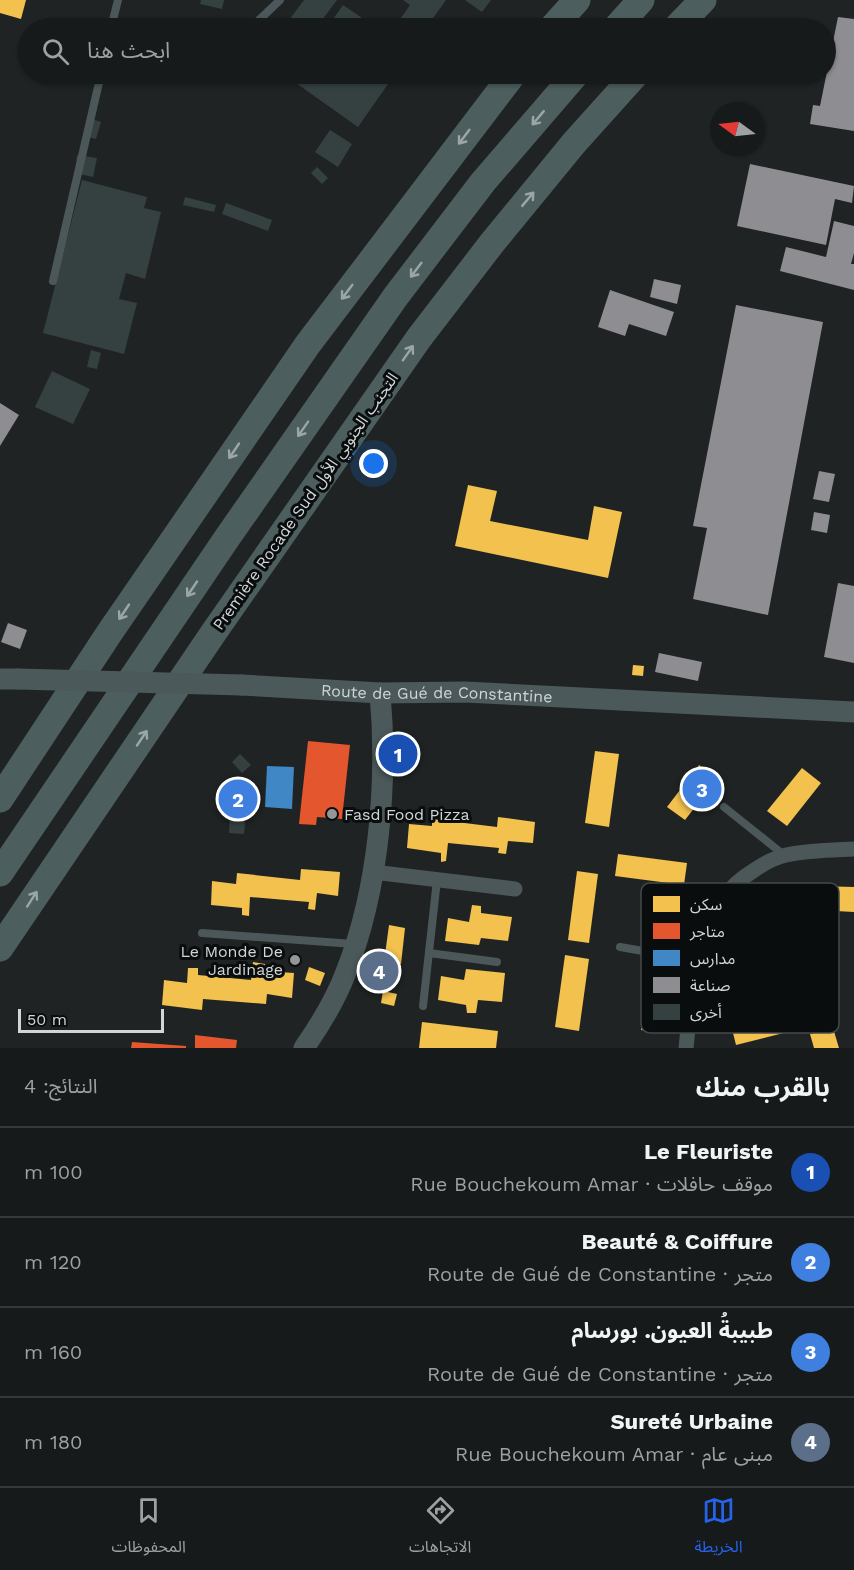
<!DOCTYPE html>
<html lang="ar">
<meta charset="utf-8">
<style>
body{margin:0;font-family:"Work Sans","Noto Sans Arabic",sans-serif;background:#242727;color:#f1f3f6;direction:rtl}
.compass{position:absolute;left:710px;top:102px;width:54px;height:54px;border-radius:50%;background:#171a1a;box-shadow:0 2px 4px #0004;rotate:285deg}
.scale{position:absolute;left:18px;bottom:15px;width:146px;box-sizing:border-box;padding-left:6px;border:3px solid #d1d6d7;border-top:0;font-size:16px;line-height:21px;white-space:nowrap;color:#d1d6d7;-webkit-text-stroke:4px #0a0d0d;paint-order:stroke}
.you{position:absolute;left:374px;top:464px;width:21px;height:21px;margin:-15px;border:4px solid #fff;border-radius:50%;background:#1a73e8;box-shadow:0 0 0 9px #1a73e833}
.badge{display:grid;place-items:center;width:39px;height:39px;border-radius:50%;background:#2563eb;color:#fff;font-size:20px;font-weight:700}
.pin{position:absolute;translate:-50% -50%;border:3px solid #fff;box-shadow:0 2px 6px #0006}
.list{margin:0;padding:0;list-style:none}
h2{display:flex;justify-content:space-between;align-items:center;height:78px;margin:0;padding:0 24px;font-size:26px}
h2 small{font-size:20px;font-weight:400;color:#9ea1a2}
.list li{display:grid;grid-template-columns:39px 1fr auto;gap:18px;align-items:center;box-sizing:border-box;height:90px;padding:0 24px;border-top:2px solid #363839}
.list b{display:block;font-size:22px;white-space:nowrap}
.list p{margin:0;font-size:20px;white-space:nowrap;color:#9ea1a2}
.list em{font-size:20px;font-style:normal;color:#9ea1a2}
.icon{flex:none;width:33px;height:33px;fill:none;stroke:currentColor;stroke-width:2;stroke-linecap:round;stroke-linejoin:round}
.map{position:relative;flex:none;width:854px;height:1048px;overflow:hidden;direction:ltr}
.search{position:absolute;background:#171a1a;box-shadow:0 2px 4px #0004;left:18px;right:18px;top:18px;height:66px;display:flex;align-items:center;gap:15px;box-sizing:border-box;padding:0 21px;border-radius:33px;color:#9ea1a2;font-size:22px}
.sheet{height:438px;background:#171a1a}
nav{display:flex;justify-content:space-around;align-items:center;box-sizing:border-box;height:84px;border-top:2px solid #363839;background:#171a1a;font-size:16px;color:#9ea1a2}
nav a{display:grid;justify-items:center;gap:3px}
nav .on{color:#2563eb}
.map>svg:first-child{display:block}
.homes{fill:#f2c14e}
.shops{fill:#e4572e}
.schools{fill:#3f88c5}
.industry{fill:#8d8d92}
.building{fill:#354141}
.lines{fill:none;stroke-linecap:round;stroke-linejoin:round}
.lane{stroke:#4b5758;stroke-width:8}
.street{stroke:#4b5758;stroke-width:15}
.secondary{stroke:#4b595a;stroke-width:21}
.highway{stroke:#4d5e5e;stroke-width:27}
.secondary-bridge{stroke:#4b595a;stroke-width:21}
.oneway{stroke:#9ca6a7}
.poi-dot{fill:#939798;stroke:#0a0d0d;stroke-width:2}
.labels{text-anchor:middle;stroke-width:6;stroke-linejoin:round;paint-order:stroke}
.street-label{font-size:16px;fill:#d1d6d7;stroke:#0a0d0d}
.poi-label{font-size:16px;fill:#d1d6d7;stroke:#0a0d0d;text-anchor:start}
.key{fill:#0a0d0d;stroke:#46494a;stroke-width:1.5}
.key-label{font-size:16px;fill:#d1d6d7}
</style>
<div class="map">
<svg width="854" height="1048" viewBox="0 0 854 1048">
<rect width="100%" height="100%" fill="#1f2323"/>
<!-- homes -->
<g class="homes">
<path d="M0,0H26L21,19L0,13Z"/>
<path d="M468,485L497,491L490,521L588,540L594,506L622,512L608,578L455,546Z"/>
<path d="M633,665L644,666L643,676L632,675Z"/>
<path d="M595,751L619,754L609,827L585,823Z"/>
<path d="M699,765L717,779L685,820L667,807Z"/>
<path d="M802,768L821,783L787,826L767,811Z"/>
<path d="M498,817L535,822L533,843L508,841L506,854L498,853L499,848L448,843L446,861L441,862V853L407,848L409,824L432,826V819L497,827Z"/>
<path d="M618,854L687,863L684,885L615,876Z"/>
<path d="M301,869L340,872L338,896L317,893L315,910L308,909L309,902L250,897L249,916L242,915V908L211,905L212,881L236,884L237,873L300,880Z"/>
<path d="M577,871L598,874L589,943L568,940Z"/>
<path d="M818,886L854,887V912L817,910Z"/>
<path d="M472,905L481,906V913L512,917L508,941L481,938L479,945L445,941L448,918L469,922Z"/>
<path d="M389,925L405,928L401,964L384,962Z"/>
<path d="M565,955L589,959L579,1031L555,1027Z"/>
<path d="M253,962L265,964L264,971L294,973L292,998L267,994L266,1004L203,999L202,1010L162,1005L164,980L187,983L188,968H198V975L251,980Z"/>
<path d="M309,967L325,973L320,986L305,980Z"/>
<path d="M466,969L505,973L502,1002L478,1000L476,1013H467L466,1005L438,1000L441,976L464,980Z"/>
<path d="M649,974L669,977L661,1033L641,1030Z"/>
<path d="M383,991L397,994L394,1006L381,1003Z"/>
<path d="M797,1004L803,1028L736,1045L730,1021Z"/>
<path d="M422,1022L498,1031L496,1048H419Z"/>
<path d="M833,1028L839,1048H814L810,1034Z"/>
</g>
<!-- shops -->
<g class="shops">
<path d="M308,741L350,745L342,819L317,817L316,825L299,824Z"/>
<path d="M195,1035L237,1040L236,1048H195Z"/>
<path d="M132,1042L186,1046V1048H131Z"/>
</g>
<!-- schools -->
<path class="schools" d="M267,766L294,767L292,809L265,807Z"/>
<!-- industry -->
<g class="industry">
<path d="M838,17L854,19V131L810,124L813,105L820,106Z"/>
<path d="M750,164L854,186L852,203L835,199L826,245L737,226Z"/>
<path d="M834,221L854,226V253L851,264H854V290L780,271L786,247L826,257Z"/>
<path d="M654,279L681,285L677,304L650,297Z"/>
<path d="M610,290L674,312L666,336L629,324L625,336L598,327Z"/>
<path d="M736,305L823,322L768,615L693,599L707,528L693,526Z"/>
<path d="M0,403L19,415L0,446Z"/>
<path d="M819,471L835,474L829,502L813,499Z"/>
<path d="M814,512L830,515L827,533L811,530Z"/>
<path d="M838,583L854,586V663L824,657Z"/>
<path d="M8,623L27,630L20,649L1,642Z"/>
<path d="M659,653L702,662L698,681L655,672Z"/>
</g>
<!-- building -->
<g class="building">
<path d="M201,0H224L222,9L200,4Z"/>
<path d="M304,0H337L316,28H283Z"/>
<path d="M403,0H446L426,28H394L410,5Z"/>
<path d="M465,0H491L482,12Z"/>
<path d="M343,5L368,22L364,28H327Z"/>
<path d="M287,74H335L349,83L355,74H395L358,127L286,76Z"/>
<path d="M89,118L101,122L96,139L84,136Z"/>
<path d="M330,130L352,144L338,167L315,152Z"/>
<path d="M77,155L97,158L93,177L75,173Z"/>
<path d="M317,167L328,178L322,184L311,173Z"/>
<path d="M82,180L147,197L144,208L161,212L145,279L126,273L119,299L137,303L124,354L43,333Z"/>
<path d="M185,197L216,205L214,212L183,205Z"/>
<path d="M226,203L272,220L268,231L222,214Z"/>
<path d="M91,350L101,353L97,369L87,367Z"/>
<path d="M52,371L90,389L73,424L35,407Z"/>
<path d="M240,754L251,765L242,773L232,762Z"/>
<path d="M230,811L246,812L244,834L229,833Z"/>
</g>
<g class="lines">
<!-- lane -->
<g class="lane">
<path d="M111,28L118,0"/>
<path d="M255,28L259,20L280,0"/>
<path d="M53,281L101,74"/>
<path d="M724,807L784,855"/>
<path d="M202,933L354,944"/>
<path d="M620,947L746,969"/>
<path d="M429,953L497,962"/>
<path d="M423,1006L437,880"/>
</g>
<!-- street -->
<g class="street">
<path d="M373,872L515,889"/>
<path d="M686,1048C693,985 692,908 753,871C763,864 773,858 786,855C808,850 831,850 854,849"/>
</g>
<!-- secondary -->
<g class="secondary">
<path d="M0,679H18"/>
<path id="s1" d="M242,685L380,693L465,692L854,712"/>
<path d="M304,1048C320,1025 336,999 346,972C379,889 388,782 380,693"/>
</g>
<!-- highway -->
<g class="highway">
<path d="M552,28L577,0"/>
<path d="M616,28L641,0"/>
<path d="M676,28L703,0"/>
<path d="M0,799L110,632L308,344L513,74"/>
<path d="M0,873L227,538L396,296L483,182L576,74"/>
<path d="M0,948L214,632L419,338L492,243L574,143L636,74"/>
</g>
<!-- secondary-bridge -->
<path class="secondary-bridge" d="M18,679L242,685"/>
</g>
<!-- one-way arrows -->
<defs><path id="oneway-shaft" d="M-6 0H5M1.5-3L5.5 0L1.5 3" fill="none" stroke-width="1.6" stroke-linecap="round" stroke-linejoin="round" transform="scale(1.5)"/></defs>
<g class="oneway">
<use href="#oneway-shaft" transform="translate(538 118) rotate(130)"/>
<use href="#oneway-shaft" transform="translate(464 137) rotate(127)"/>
<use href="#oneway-shaft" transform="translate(528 199) rotate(-50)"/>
<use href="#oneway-shaft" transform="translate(416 270) rotate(127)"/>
<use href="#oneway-shaft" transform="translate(347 292) rotate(127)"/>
<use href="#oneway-shaft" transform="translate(408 353) rotate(-55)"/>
<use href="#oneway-shaft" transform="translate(303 429) rotate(125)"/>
<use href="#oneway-shaft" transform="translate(234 451) rotate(124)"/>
<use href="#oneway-shaft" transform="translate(192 589) rotate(124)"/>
<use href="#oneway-shaft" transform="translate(124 612) rotate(124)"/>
<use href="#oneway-shaft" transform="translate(142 738) rotate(-56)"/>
<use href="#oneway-shaft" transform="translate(32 899) rotate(-57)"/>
</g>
<!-- markers -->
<g class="poi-dot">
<circle cx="332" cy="814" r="6"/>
<circle cx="295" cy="960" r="6"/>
</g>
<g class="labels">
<!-- street labels -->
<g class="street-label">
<text transform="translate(305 501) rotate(-55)" y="6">Première Rocade Sud التجنب الجنوبي الأول</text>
<text dy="6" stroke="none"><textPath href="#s1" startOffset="195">Route de Gué de Constantine</textPath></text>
</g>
<!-- poi labels -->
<g class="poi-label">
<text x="344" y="820">Fasd Food Pizza</text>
<text x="283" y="957" text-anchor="end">Le Monde De<tspan x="283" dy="18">Jardinage</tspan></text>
</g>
</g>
<!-- legend -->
<rect x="641" y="883" width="198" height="150" rx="9" class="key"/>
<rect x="653" y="896" width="27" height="16" fill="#f2c14e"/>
<rect x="653" y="923" width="27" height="16" fill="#e4572e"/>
<rect x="653" y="950" width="27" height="16" fill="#3f88c5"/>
<rect x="653" y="977" width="27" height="16" fill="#8d8d92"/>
<rect x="653" y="1004" width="27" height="16" fill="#354141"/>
<g class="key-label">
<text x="690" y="910">سكن</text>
<text x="690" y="937">متاجر</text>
<text x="690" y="964">مدارس</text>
<text x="690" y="991">صناعة</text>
<text x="690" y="1018">أخرى</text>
</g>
</svg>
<svg class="compass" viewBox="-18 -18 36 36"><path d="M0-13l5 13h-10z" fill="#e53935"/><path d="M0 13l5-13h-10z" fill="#9ea1a2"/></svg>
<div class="scale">50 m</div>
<div class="you"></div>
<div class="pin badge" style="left:398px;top:754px;background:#1a4fb4">1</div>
<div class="pin badge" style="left:238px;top:799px;background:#3f7fe0">2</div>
<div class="pin badge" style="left:702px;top:789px;background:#3f7fe0">3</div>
<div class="pin badge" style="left:379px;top:971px;background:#5c6f8a">4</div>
<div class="search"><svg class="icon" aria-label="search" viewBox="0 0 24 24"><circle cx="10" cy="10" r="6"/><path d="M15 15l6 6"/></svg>ابحث هنا</div>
</div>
<section class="sheet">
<h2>بالقرب منك<small>النتائج: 4</small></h2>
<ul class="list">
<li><span class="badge" style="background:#1a4fb4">1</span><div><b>Le Fleuriste</b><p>موقف حافلات · Rue Bouchekoum Amar</p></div><em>100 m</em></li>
<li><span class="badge" style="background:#3f7fe0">2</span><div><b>Beauté &amp; Coiffure</b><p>متجر · Route de Gué de Constantine</p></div><em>120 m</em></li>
<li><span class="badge" style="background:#3f7fe0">3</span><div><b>طبيبةُ العيون. بورسام</b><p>متجر · Route de Gué de Constantine</p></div><em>160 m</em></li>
<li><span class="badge" style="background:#5c6f8a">4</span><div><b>Sureté Urbaine</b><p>مبنى عام · Rue Bouchekoum Amar</p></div><em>180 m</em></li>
</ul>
</section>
<nav>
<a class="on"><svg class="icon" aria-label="map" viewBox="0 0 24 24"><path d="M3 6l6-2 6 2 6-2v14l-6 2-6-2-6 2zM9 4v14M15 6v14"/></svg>الخريطة</a>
<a><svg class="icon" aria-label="directions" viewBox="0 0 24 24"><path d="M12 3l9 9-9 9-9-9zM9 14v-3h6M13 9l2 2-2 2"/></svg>الاتجاهات</a>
<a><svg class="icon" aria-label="saved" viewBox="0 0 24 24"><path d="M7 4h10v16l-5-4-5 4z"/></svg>المحفوظات</a>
</nav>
